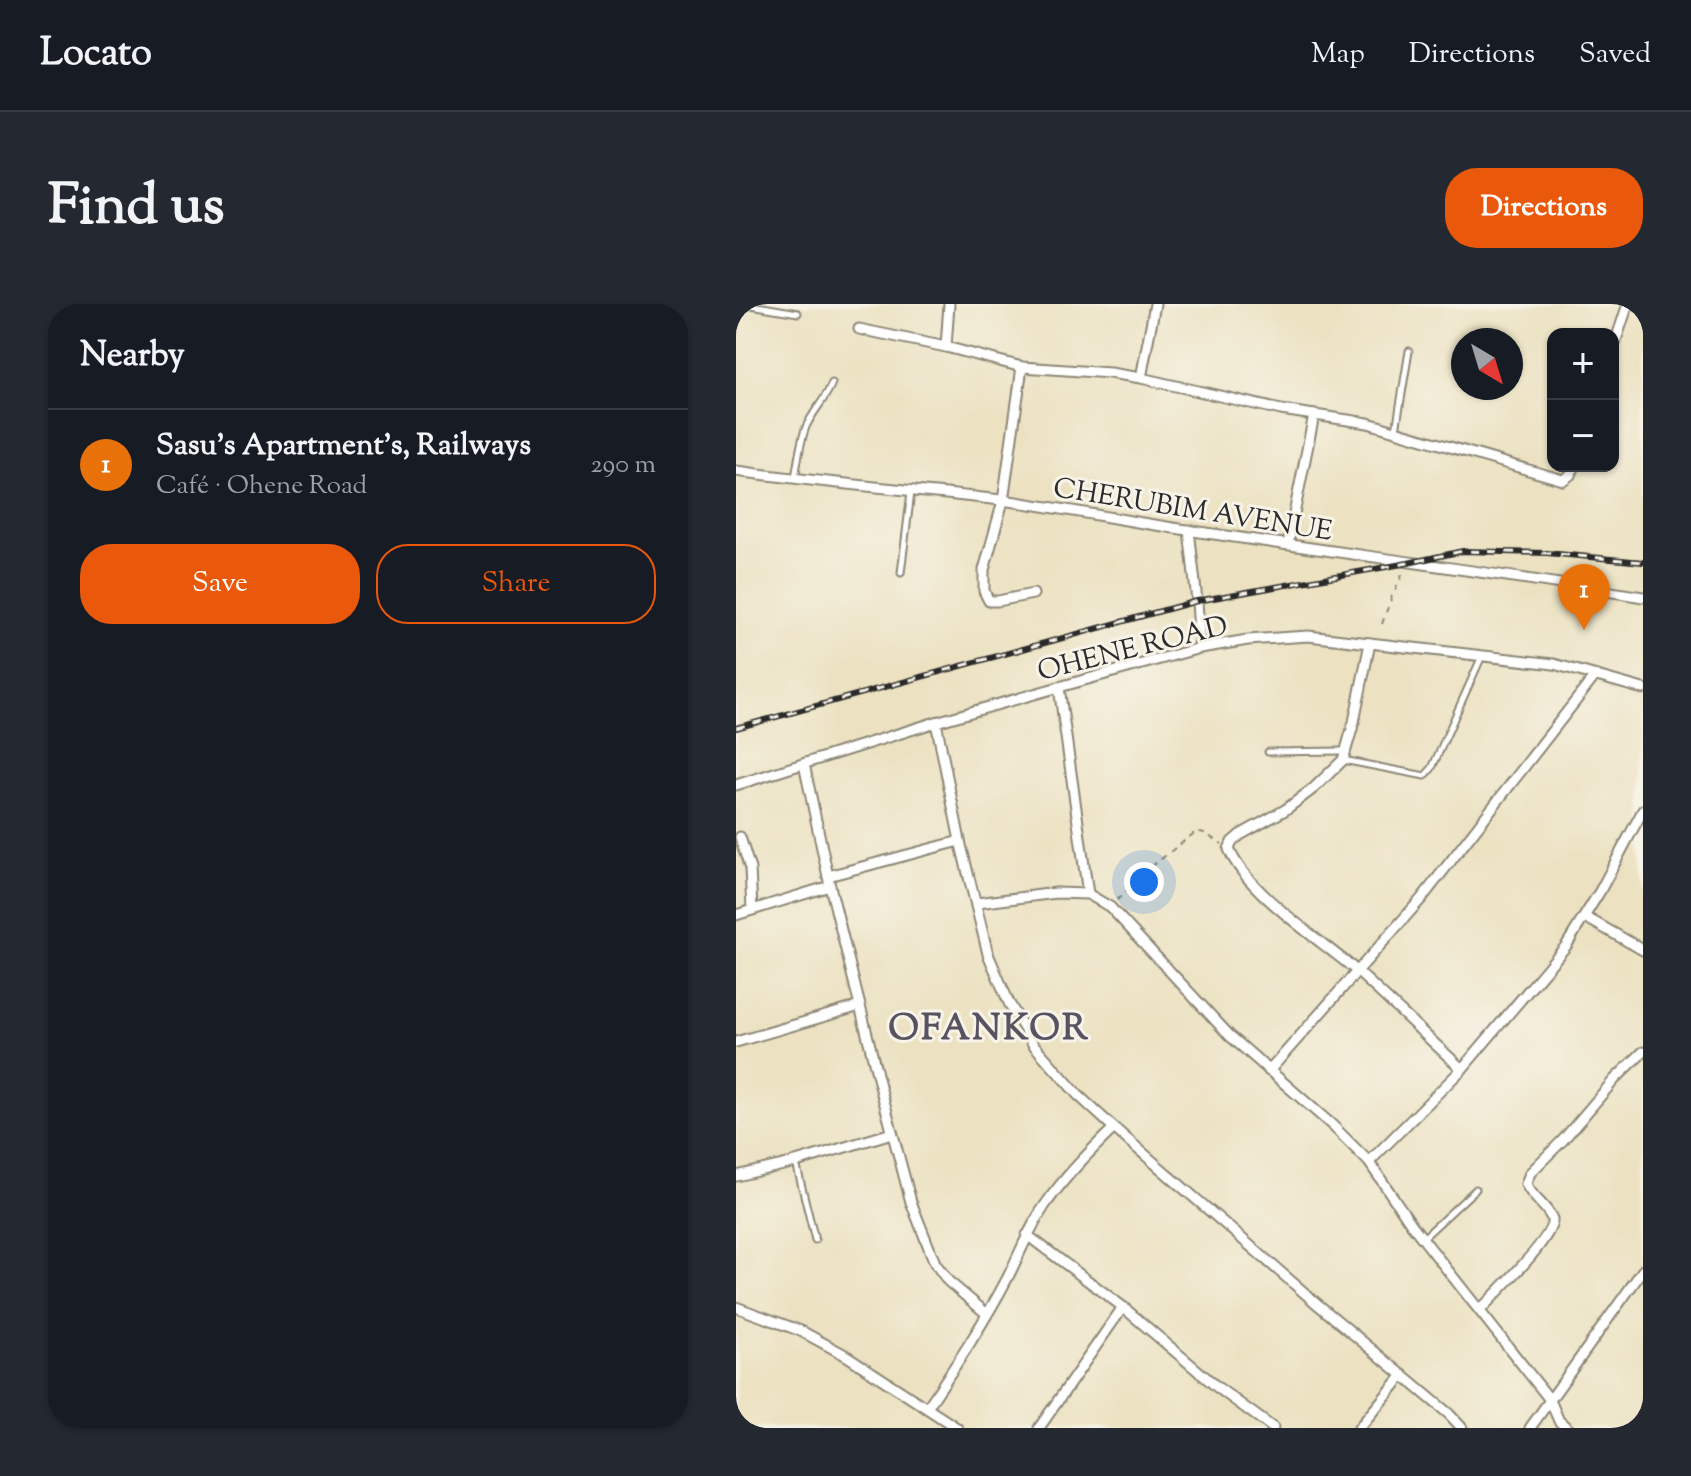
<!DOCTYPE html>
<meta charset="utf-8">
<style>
body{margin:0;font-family:"Sorts Mill Goudy",serif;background:#242831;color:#f1f3f6}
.controls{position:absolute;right:24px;top:24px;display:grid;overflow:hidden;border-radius:16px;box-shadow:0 2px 6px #0004}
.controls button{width:72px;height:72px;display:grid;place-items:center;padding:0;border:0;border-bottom:2px solid #363941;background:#171b24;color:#f1f3f6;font:40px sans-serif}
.compass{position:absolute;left:715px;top:24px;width:72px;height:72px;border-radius:50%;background:#171b24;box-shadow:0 2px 6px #0004;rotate:142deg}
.you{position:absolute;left:408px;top:578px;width:28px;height:28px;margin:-20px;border:6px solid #fff;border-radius:50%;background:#1a73e8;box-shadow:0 0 0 12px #1a73e833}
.badge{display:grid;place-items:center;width:52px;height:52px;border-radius:50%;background:#ea580c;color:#fff;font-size:26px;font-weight:700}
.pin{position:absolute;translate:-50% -66px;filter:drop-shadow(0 2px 4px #0008)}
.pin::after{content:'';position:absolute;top:42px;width:28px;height:24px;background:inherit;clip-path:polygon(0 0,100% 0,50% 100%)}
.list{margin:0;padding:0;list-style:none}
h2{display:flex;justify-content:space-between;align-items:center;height:104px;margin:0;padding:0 32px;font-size:34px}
h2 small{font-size:26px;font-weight:400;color:#9ea1a6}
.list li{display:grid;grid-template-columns:52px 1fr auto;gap:24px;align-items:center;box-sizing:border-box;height:112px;padding:0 32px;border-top:2px solid #363941}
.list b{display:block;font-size:30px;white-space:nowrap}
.list p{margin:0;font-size:26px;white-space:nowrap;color:#9ea1a6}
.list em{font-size:26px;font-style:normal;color:#9ea1a6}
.actions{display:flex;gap:16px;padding:24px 32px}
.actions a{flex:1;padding:18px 0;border:2px solid #ea580c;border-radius:32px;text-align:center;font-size:28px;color:#ea580c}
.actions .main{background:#ea580c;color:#fff}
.map{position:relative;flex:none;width:907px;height:1124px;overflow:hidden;border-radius:32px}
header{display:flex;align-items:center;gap:48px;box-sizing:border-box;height:112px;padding:0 40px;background:#171b24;border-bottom:2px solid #363941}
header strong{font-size:38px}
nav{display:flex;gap:44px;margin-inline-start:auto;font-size:28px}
.intro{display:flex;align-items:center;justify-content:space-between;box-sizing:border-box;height:192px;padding:0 48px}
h1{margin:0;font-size:56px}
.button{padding:20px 36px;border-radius:32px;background:#ea580c;color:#fff;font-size:28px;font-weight:700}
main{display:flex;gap:48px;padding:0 48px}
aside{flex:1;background:#171b24;border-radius:32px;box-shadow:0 2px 6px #0004}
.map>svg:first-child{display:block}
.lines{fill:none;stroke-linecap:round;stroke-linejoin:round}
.service-casing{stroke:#8c8676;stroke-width:9}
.minor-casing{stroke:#8c8676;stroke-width:13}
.path{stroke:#8c8676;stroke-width:2;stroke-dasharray:6 6;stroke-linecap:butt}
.service{stroke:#fff;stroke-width:5}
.minor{stroke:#fff;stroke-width:9}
.rail-casing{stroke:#2b2b2b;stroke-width:6}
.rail{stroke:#f7f3e8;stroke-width:3;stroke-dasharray:9;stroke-linecap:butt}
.labels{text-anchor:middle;stroke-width:6;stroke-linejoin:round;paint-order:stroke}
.street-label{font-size:28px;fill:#2b2b2b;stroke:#f7f3e8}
.district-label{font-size:36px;font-weight:bold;letter-spacing:2px;fill:#585361;stroke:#f7f3e8}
</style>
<header>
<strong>Locato</strong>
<nav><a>Map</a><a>Directions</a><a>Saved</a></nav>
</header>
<div class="intro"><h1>Find us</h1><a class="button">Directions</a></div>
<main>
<aside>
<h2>Nearby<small></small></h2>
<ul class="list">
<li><span class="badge" style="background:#e8710a">1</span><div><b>Sasu's Apartment's, Railways</b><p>Café · Ohene Road</p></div><em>290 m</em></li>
</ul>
<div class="actions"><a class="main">Save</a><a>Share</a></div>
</aside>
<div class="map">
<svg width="907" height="1124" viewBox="0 0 907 1124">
<rect width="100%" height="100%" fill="#f7f3e8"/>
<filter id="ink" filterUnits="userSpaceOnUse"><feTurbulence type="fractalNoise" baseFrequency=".0125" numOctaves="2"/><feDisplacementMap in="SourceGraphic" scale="16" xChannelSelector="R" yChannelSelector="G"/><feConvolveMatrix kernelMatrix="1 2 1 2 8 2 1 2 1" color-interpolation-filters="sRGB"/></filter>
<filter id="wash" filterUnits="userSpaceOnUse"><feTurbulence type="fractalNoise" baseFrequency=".006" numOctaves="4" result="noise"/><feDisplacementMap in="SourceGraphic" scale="32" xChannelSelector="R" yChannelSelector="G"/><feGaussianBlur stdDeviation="1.8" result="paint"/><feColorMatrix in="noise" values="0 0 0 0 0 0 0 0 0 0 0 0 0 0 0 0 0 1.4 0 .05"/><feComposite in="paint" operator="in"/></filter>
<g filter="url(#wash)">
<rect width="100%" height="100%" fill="#ece2c2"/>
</g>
<g filter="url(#ink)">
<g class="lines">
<defs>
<g id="service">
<path d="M9,0L62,9"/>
<path d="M660,126L673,47"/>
<path d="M59,174C62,157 64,138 70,123C77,107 90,95 96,79"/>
<path d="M165,269L175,188"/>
<path d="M532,448L608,447"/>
<path d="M607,456L689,472L696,464L746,352"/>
<path d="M60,859L79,936"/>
<path d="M686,935L740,885"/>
</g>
<g id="minor">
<path d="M123,25L210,43L286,63L374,69L405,74L545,106L632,119L827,176L834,171L839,162"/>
<path d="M210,43L213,0"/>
<path d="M877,45L892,0"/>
<path d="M286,63L267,197L248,266V287L253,297H262L297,290"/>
<path d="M405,74L419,0"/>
<path d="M0,167C88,179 177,186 265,196C327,204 389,217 451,226C603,249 755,268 907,293"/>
<path d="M453,226L461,297L464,344"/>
<path d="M552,240L578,111"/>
<path d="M634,339L618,418L607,456L578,484L549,506L504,531L496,538L493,545C510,588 586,637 622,668C657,700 691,733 726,765"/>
<path d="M323,383L352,590"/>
<path d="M200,418L224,537L252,650L273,699L297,740L342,791L378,824L579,998L713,1110L726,1124"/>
<path d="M68,460L94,582L144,782L175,898L199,959L212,977L251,1010"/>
<path d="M0,481L200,418L323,383L464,344L512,336L572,332L818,360L907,385"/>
<path d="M4,533L14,565L16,606"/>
<path d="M92,572L224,537"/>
<path d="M241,599L320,589L352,590L374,603L493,731L597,822L633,858L676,921L814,1096L823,1117L831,1124"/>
<path d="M0,611L94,582"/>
<path d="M849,613L907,646"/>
<path d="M0,738L124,702"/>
<path d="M533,767L686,594L859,372"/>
<path d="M633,858L726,765L830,642L864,587L907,506"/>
<path d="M0,872L60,858L156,829"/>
<path d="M291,931L387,1003L481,1083L537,1124"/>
<path d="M0,1003L65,1027L111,1052L221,1124"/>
<path d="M744,1006C757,992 820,932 816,915C812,903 795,893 790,880L794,869L827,836L879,775L907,748"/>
<path d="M191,1104C220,1061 248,1019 272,973C285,947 295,920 312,897C331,870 354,847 378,824"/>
<path d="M303,1124L387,1003"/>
<path d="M623,1124L667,1071"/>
<path d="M794,1124L907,966"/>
</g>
</defs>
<!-- service casing -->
<use href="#service" class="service-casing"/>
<!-- minor casing -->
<use href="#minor" class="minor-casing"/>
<!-- path -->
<g class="path">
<path d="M646,320L656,292L668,267"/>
<path d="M381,596L416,562L461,527L468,529L486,540"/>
</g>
<!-- service -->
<use href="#service" class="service"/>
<!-- minor -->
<use href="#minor" class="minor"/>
<defs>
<path id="rail" d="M0,424L461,297L672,259L727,247L811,249L907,258"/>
</defs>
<!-- rail casing -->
<use href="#rail" class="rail-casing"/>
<!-- rail -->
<use href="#rail" class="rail"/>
</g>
</g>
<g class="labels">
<!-- street labels -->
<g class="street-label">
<text transform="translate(457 204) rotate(9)" y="10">CHERUBIM AVENUE</text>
<text transform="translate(396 343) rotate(-14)" y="10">OHENE ROAD</text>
</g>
<!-- district labels -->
<g class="district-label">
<text x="253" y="735">OFANKOR</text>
</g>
</g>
</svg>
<div class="controls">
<button>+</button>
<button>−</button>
</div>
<svg class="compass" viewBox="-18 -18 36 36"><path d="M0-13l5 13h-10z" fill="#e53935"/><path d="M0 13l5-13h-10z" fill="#9ea1a6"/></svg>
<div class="you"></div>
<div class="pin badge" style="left:848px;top:326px;background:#e8710a">1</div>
</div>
</main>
